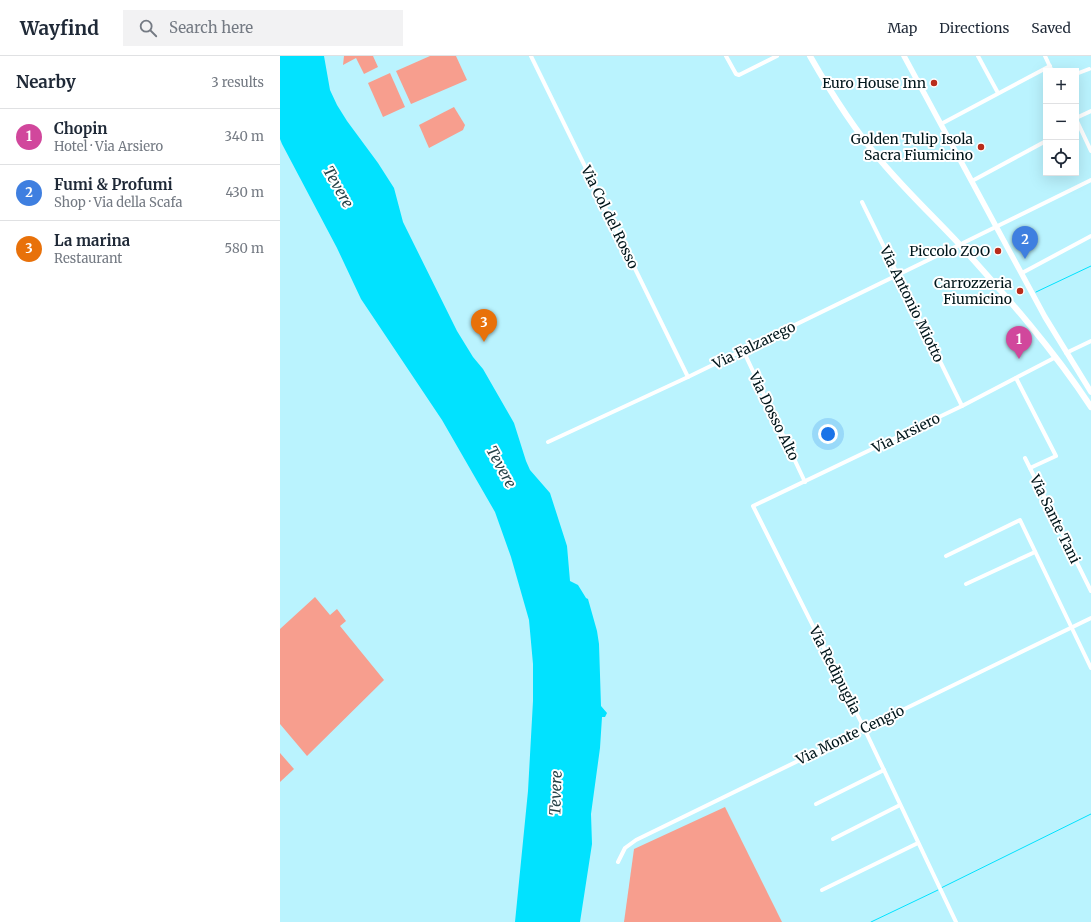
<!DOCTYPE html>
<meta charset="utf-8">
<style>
body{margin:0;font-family:Merriweather,serif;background:#f2f2f3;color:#1f2937}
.controls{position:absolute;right:12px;top:12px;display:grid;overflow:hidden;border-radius:0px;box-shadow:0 4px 16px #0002}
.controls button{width:36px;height:36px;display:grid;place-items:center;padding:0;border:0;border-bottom:1px solid #e0e1e3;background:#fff;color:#1f2937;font:20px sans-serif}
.you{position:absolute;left:548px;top:378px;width:14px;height:14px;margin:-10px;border:3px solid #fff;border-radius:50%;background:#1a73e8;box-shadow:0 0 0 6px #1a73e833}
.badge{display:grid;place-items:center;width:26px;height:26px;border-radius:50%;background:#d93025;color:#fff;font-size:13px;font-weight:700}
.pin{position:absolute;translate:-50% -33px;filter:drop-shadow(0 1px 2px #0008)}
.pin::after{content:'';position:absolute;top:21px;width:14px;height:12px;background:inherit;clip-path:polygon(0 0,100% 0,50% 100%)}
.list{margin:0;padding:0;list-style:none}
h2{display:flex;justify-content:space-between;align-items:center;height:52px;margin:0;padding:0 16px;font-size:17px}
h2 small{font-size:13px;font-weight:400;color:#747a83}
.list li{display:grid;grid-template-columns:26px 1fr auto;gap:12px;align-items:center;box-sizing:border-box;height:56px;padding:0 16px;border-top:1px solid #e0e1e3}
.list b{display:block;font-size:15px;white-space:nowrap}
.list p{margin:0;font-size:13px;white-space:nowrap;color:#747a83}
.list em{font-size:13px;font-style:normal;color:#747a83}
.icon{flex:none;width:22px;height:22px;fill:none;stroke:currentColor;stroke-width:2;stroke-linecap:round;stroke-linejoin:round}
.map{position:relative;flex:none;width:811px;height:866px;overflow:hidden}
header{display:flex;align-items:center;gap:24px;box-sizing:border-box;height:56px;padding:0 20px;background:#fff;border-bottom:1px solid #e0e1e3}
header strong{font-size:19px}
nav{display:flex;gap:22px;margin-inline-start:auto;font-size:14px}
.search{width:280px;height:36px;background:#f2f2f3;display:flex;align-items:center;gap:10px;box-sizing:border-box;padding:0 14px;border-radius:0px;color:#747a83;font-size:15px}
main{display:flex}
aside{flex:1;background:#fff}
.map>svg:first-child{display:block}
.green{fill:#f79e8e}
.water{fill:#01e2ff}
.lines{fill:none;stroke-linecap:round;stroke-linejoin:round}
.stream{stroke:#01e2ff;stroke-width:1}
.street{stroke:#fff;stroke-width:4}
.secondary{stroke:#fff;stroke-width:5.5}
.primary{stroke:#fff;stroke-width:6}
.poi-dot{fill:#b92c1b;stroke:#fff;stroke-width:1.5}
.labels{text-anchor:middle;stroke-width:4;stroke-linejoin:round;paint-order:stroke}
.poi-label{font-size:14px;fill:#00161b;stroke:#fff;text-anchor:end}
.street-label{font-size:14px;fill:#00161b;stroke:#fff}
.water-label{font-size:15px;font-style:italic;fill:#264247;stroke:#fff}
</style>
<header>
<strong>Wayfind</strong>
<div class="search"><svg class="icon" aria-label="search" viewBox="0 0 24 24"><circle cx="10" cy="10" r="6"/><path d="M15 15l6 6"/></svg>Search here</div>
<nav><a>Map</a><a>Directions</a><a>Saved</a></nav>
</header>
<main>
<aside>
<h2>Nearby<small>3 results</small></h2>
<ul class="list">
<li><span class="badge" style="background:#d1479c">1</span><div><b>Chopin</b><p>Hotel · Via Arsiero</p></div><em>340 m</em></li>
<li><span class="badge" style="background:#3f7fe0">2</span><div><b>Fumi &amp; Profumi</b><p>Shop · Via della Scafa</p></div><em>430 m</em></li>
<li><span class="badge" style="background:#e8710a">3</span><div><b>La marina</b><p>Restaurant</p></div><em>580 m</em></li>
</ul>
</aside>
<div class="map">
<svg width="811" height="866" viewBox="0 0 811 866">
<rect width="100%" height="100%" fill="#baf3fe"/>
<!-- green -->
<g class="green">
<path d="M64,0H93L98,11L84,18L76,2L63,9Z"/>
<path d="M150,0H176L187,24L131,48L116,15Z"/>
<path d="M110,17L125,51L103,61L88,27Z"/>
<path d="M174,51L185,69L183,74L149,92L139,69Z"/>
<path d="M35,541L50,559L57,553L66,565L60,570L104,624L27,700L0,668V573Z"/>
<path d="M0,697L14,713L0,726Z"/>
<path d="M445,751L502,866H344L354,793Z"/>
</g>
<!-- water -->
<path class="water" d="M0,0H44L50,34L57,49L67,65L98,107L114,132L123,166L177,275L193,301L203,313L234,367L246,405L250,414L270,437L287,490L290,525L298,529L306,542L308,543L317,575L319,588L321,650L327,657L325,661H322L320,692L311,758L312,788L300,866H235L248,735L253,645V608L249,564L231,501L215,456L162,364L81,243L57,192L2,88L0,83Z"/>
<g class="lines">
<!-- stream -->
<g class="stream">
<path d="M756,236L811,210"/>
<path d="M661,832L811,758"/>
<path d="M591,866L658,834"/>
</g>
<!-- street -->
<g class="street">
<path d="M251,0L408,321"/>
<path d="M446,0L456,18L459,19L497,0"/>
<path d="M698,0L718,37"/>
<path d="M765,0L772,15"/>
<path d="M796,18L809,13"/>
<path d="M796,62L811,55"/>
<path d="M796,63L811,95"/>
<path d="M661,68L770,10"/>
<path d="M692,125L766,85"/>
<path d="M582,146L682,350"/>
<path d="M683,187L811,124"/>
<path d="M742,217L811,180"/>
<path d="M463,294L525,426"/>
<path d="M786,297L811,285"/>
<path d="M736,322L776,400L750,412"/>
<path d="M268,386L408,321L679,189"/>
<path d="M745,402L811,535"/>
<path d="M666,500L740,464L811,612"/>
<path d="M686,528L755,496"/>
<path d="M536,748L604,714"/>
<path d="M553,783L620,749"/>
<path d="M338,806L345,792L356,784L811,562"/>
<path d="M542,834L638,787"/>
<path d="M676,866L584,672L473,450L682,350L776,301"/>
</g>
<!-- secondary -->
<path class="secondary" d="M624,0L765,261L811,336"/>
<!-- primary -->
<path class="primary" d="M530,0C551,37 574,73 601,105C626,135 654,161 680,189C727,241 773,293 811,351"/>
</g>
<!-- markers -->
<g class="poi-dot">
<circle cx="654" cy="27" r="4"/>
<circle cx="701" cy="91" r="4"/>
<circle cx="718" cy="195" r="4"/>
<circle cx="740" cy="235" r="4"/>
</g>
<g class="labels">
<!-- poi labels -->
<g class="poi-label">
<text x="646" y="32">Euro House Inn</text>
<text x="693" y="88">Golden Tulip Isola<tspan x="693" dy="16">Sacra Fiumicino</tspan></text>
<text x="710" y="200">Piccolo ZOO</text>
<text x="732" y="232">Carrozzeria<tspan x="732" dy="16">Fiumicino</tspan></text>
</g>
<!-- street labels -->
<g class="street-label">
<text transform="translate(330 161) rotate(64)" y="5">Via Col del Rosso</text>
<text transform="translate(632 248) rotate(64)" y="5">Via Antonio Miotto</text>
<text transform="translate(474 289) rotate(-26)" y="5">Via Falzarego</text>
<text transform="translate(494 360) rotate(64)" y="5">Via Dosso Alto</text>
<text transform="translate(626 377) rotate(-26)" y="5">Via Arsiero</text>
<text transform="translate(775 463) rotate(64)" y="5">Via Sante Tani</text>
<text transform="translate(555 614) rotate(63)" y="5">Via Redipuglia</text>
<text transform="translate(570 679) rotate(-26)" y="5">Via Monte Cengio</text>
</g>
<!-- water labels -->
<g class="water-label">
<text transform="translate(58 131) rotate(60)" y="5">Tevere</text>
<text transform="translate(221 411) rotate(61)" y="5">Tevere</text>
<text transform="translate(276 737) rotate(-88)" y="5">Tevere</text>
</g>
</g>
</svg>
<div class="controls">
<button>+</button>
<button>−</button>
<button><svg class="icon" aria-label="locate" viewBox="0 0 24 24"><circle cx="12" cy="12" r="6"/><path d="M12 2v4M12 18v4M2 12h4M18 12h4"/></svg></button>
</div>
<div class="you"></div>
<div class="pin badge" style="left:739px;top:303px;background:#d1479c">1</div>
<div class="pin badge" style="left:745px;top:203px;background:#3f7fe0">2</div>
<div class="pin badge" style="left:204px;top:286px;background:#e8710a">3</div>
</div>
</main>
